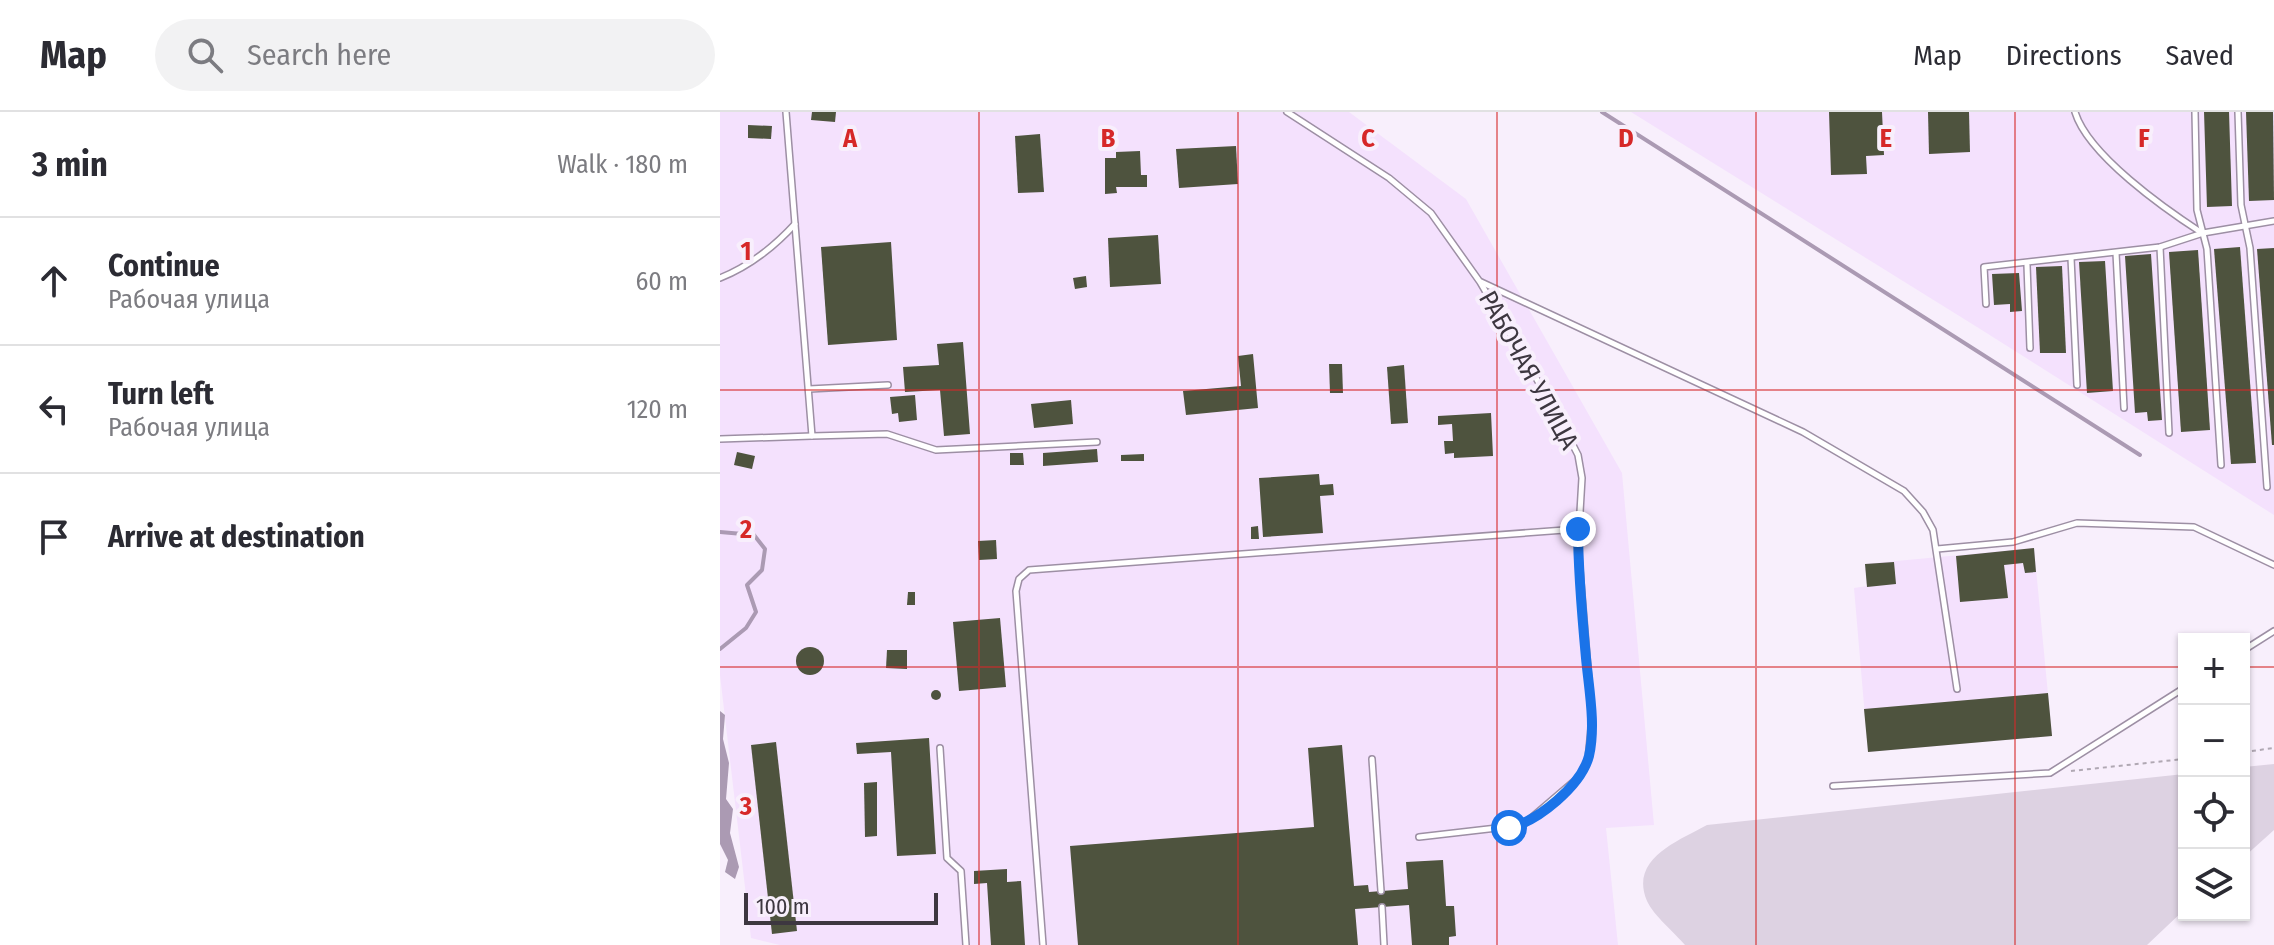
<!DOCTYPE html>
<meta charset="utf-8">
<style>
body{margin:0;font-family:"Fira Sans Condensed",sans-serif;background:#f2f2f3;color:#2b2b33}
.controls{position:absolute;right:24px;bottom:24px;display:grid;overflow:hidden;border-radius:0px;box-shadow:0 2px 6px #0004}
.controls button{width:72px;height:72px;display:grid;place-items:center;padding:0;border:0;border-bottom:2px solid #e1e1e2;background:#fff;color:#2b2b33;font:40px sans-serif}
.scale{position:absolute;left:24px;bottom:20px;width:194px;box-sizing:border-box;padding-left:8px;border:4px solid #3d3740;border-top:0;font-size:22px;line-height:28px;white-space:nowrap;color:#3d3740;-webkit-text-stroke:6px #f8effc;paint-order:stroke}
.stop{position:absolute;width:24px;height:24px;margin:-18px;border:6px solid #1a73e8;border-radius:50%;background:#fff}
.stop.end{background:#1a73e8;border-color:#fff;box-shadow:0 2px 8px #0008}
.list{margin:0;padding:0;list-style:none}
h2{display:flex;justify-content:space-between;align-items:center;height:104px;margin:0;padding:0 32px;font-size:34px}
h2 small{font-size:26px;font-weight:400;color:#7c7c81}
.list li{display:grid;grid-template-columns:52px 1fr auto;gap:24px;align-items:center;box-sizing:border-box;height:128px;padding:0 32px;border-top:2px solid #e1e1e2}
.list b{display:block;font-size:30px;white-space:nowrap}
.list p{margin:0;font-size:26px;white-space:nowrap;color:#7c7c81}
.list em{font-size:26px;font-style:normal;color:#7c7c81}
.icon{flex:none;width:44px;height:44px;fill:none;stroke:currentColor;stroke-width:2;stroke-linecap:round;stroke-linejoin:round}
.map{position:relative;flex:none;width:1554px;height:833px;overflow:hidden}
header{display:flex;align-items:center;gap:48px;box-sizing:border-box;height:112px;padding:0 40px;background:#fff;border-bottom:2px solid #e1e1e2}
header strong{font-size:38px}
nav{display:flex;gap:44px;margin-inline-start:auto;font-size:28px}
.search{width:560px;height:72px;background:#f2f2f3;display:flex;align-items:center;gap:20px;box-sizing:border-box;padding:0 28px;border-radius:44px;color:#7c7c81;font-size:30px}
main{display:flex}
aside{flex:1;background:#fff}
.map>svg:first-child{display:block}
.built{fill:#f4e1fd}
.green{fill:#ddd2e2}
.water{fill:#ab9ab3}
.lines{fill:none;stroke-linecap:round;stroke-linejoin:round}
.stream{stroke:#ab9ab3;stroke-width:4}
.building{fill:#4e533e}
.service-casing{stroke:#9d8fa4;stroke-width:8}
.path{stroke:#b0a8b3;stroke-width:2;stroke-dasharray:4 4;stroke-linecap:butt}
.service{stroke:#fff;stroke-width:5}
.route{stroke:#1a73e8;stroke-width:10}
.grid{fill:none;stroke:#d62828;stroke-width:2;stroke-opacity:0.55}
.labels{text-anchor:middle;stroke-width:8;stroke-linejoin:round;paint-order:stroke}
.street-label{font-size:26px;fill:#3d3740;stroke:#f8effc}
.grid-label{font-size:26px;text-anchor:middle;font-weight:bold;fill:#d62828;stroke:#f8effc;stroke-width:8;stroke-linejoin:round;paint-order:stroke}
</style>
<header>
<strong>Map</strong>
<div class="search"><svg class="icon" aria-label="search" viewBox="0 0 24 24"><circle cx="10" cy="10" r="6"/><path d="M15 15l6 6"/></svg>Search here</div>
<nav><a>Map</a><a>Directions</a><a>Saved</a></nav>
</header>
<main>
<aside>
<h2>3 min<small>Walk · 180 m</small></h2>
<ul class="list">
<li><svg class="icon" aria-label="ahead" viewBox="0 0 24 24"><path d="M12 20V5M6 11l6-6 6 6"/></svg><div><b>Continue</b><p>Рабочая улица</p></div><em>60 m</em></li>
<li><svg class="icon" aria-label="left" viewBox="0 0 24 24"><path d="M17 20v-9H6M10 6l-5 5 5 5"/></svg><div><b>Turn left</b><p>Рабочая улица</p></div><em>120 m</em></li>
<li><svg class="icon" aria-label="arrive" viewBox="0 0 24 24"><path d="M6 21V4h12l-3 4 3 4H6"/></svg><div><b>Arrive at destination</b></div></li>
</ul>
</aside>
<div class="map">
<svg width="1554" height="833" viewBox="0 0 1554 833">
<rect width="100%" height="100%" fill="#f8effc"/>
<!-- built -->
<g class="built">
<path d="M0,0H629L746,87L902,361L934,713L886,716L898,833H60L31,826L0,563Z"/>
<path d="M911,0H1554V403L1257,215Z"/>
<path d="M1314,436L1332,624L1148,640L1134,476L1147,474L1145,452Z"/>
</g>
<!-- green -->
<g class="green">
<path d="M1554,652V718L1524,745V655Z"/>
<path d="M1464,662V798L1427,833H965C954,820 934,804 927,789C909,747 958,729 987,713Z"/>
</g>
<!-- water -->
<path class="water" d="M0,599L5,603L3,627L9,651L6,687L13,697L10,721L19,755L15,767L5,760L8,748L0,732Z"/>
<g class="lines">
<!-- stream -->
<g class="stream">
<path d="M882,0L1420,343"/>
<path d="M0,420L34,423L45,437L42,458L27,473L36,500L26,516L0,537"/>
</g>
</g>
<!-- building -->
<g class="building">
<path d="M92,0H116L115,10L91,8Z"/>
<path d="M1109,0H1162L1164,43L1146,44L1147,62L1111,63Z"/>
<path d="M1208,0H1249L1250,40L1209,42Z"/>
<path d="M1484,0H1509L1512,94L1487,95Z"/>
<path d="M1526,0H1553L1554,88L1529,89Z"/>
<path d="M28,13L52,14L51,27L28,26Z"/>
<path d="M320,22L324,80L298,81L295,24Z"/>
<path d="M516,34L518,72L459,76L456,37Z"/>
<path d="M420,39L421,63H427V75H396L397,81L385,82V46H396V40Z"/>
<path d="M438,123L441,172L390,175L388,126Z"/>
<path d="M171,130L177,228L108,233L101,135Z"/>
<path d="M1520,135L1536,351L1511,352L1494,137Z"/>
<path d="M1554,136V333H1552L1537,137Z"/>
<path d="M1478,138L1490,318L1461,320L1449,140Z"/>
<path d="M1431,142L1442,308L1428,309L1427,300L1415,301L1405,144Z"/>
<path d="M1385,149L1393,279L1367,281L1359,150Z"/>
<path d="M1342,154L1346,241H1320L1316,155Z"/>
<path d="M1299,161L1302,199L1290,200V192L1274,193L1272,162Z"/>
<path d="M366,164L367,175L355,177L353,166Z"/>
<path d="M243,230L250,322L224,324L220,278L185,280L183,255L219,253L217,232Z"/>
<path d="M533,242L538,296L466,303L463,279L521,274L518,244Z"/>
<path d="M609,252H622L623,281H610Z"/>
<path d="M684,253L688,311L671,312L667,255Z"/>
<path d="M195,283L197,308L179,310L178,301L172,302L170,285Z"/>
<path d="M351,288L353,312L314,316L311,292Z"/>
<path d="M771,301L773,344L734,346V341L725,342L724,329H733L732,312L718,313V304Z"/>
<path d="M377,337L378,350L323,354V341Z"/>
<path d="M17,340L35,344L32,357L14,353Z"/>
<path d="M290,341H303L304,353H290Z"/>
<path d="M424,342V349H401V343Z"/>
<path d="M599,362L600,373L613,372L614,383L600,384L603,421L543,425L539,366Z"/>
<path d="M538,414L539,427H531V415Z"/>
<path d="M276,428L277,447L259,448L258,429Z"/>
<path d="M1314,436L1316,460L1305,461L1303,451L1284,453L1288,486L1240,490L1236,444Z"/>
<path d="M1174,450L1176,472L1147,475L1145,452Z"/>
<path d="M188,480H195V493H187Z"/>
<path d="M280,506L286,575L239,579L233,510Z"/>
<circle cx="90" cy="549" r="14"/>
<path d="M167,538H187V557L166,556Z"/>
<circle cx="216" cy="583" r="5"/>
<path d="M1328,581L1332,624L1148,640L1144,597Z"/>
<path d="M209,626L216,742L177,744L171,640L137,642L136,631Z"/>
<path d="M56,630L77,819L52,822L31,633Z"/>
<path d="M622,633L634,774L648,773L649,780L688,777L686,750L723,748L726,794H734L736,824L729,825V833H692L689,793L635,797L638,833H358L350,734L594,715L588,636Z"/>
<path d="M157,670V724L145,725L144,671Z"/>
<path d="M287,757V770L301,769L305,833H271L267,771L254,772V759Z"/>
</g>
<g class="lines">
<defs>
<g id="service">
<path d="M66,0L92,324L167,322L216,338L377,330"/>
<path d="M567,0L669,66L711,101L760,170L837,302L858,343L862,366L858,434L872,607L868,648L859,665L803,713L699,725"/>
<path d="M1355,0C1368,43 1445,97 1482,121"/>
<path d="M1475,0L1477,98L1487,137L1501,353"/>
<path d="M1518,0L1521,93L1530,136L1547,375"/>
<path d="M1440,135L1449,321"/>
<path d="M1396,141L1404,296"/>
<path d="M1351,146L1357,273"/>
<path d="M1307,153L1310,236"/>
<path d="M0,166C30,154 53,136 75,112"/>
<path d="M761,170L1083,320L1184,379L1203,400L1213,418L1237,577"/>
<path d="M1266,192L1264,155L1440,135L1483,121L1554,109"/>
<path d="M89,277L168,273"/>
<path d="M0,327L92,324"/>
<path d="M1217,437L1293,430L1357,411L1474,415L1554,453"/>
<path d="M1524,538L1554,519"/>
<path d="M220,636L227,746L241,759L246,833"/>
<path d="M652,647L661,779"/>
<path d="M1113,674L1330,661L1464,576"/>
<path d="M662,795L664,833"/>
<path d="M323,833L296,479L299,467L309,458L858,417"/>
</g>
</defs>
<!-- service casing -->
<use href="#service" class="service-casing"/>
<!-- path -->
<g class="path">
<path d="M1524,640L1554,636"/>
<path d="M1351,659L1464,647"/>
</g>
<!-- service -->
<use href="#service" class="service"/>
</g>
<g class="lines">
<!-- route -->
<path class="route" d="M789,716C818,709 861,674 869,644C876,613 869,578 866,546C862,503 858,460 858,417"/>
</g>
<!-- grid -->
<path class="grid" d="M259,0V833M518,0V833M777,0V833M1036,0V833M1295,0V833M0,278H1554M0,555H1464M1524,555H1554"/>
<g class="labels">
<!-- street labels -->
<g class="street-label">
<text transform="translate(809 258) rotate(61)" y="9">РАБОЧАЯ УЛИЦА</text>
</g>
</g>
<g class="grid-label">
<text x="130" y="35">A</text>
<text x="388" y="35">B</text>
<text x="648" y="35">C</text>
<text x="906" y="35">D</text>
<text x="1166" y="35">E</text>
<text x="1424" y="35">F</text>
<text x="26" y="148">1</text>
<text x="26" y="426">2</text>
<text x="26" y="703">3</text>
</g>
</svg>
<div class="controls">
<button>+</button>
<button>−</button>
<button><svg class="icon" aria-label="locate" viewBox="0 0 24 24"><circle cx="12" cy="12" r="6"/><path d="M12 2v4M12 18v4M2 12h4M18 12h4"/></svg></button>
<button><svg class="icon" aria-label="layers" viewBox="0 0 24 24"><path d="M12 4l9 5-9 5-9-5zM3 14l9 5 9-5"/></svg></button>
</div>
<div class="scale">100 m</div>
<div class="stop" style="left:789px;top:716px"></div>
<div class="stop end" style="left:858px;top:417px"></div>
</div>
</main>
